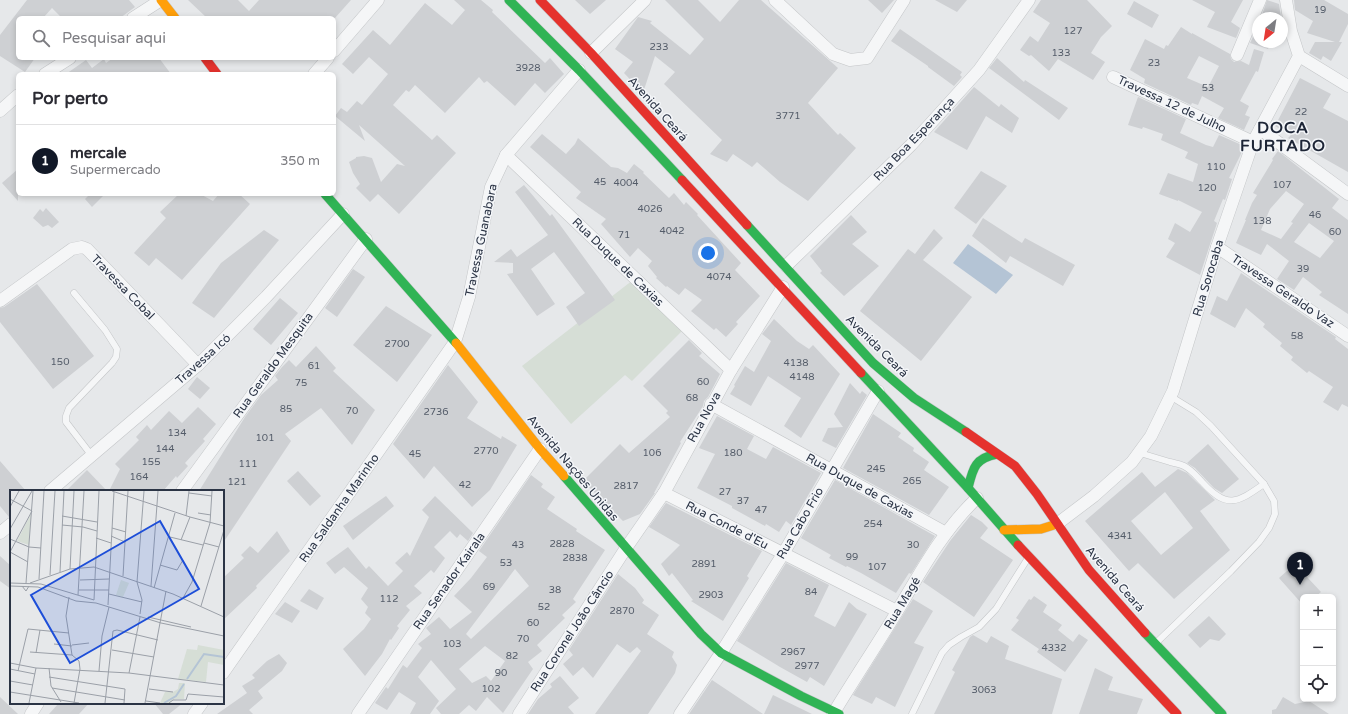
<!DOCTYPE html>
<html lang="pt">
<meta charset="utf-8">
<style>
body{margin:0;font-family:"Varela Round",sans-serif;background:#f7f7f7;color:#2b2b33}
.controls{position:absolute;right:12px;bottom:12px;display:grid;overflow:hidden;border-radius:6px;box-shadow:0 2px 6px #0003}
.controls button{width:36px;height:36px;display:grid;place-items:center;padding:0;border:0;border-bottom:1px solid #e1e1e2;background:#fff;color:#2b2b33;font:20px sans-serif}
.compass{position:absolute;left:1252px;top:12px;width:36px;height:36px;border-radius:50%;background:#fff;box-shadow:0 2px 6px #0003;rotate:210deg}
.you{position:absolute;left:708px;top:253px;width:14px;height:14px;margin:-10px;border:3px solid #fff;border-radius:50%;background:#1a73e8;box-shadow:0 0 0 6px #1a73e833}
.badge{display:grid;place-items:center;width:26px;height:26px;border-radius:50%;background:#111827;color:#fff;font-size:13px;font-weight:700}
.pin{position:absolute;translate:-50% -33px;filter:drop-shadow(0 1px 2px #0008)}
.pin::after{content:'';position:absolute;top:21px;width:14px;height:12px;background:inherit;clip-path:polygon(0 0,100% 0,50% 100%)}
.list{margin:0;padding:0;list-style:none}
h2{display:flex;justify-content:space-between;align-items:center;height:52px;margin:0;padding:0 16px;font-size:17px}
h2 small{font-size:13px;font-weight:400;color:#7c7c81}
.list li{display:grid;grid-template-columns:26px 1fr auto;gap:12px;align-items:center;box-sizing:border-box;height:72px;padding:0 16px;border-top:1px solid #e1e1e2}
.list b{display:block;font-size:15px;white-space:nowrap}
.list p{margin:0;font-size:13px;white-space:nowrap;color:#7c7c81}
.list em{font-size:13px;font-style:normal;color:#7c7c81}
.icon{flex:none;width:22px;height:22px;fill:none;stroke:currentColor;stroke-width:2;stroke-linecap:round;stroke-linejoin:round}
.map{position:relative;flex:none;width:1348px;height:714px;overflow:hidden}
.search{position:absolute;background:#fff;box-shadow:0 2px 6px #0003;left:16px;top:16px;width:320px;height:44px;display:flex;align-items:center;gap:10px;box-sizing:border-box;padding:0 14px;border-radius:6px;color:#7c7c81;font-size:15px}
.panel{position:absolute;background:#fff;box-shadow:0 2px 6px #0003;left:16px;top:72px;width:320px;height:124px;border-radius:6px}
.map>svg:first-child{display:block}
.green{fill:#d6ded6}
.water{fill:#b4c4d5}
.building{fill:#ced0d3;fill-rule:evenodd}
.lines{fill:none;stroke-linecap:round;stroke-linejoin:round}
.lane-casing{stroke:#c4c6c8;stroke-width:7}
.street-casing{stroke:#c4c6c8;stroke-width:13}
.fast-casing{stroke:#c4c6c8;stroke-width:10}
.slow-casing{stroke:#c4c6c8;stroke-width:10}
.jam-casing{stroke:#c4c6c8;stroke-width:10}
.lane{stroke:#f5f6f7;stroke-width:6}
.street{stroke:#f5f6f7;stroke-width:12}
.fast{stroke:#30b455;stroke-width:9}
.slow{stroke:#ff9f0a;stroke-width:9}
.jam{stroke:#e5322d;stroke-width:9}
.labels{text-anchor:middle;stroke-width:3;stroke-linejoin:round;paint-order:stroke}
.number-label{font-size:10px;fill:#545c69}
.street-label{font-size:12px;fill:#2b3445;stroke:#f4f6f9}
.district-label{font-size:16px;font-weight:bold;letter-spacing:1px;fill:#1d2536;stroke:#f4f6f9}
.inset-river{fill:none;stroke:#b4c4d5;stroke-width:2}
.inset-road{fill:none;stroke:#9ba0a8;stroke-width:1}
.view{fill:#1d4ed8;fill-opacity:0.15;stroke:#1d4ed8;stroke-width:2}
.inset-edge{fill:none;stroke:#2b3445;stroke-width:2}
</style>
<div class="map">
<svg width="1348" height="714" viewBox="0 0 1348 714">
<rect width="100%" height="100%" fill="#e6e8ea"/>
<!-- green -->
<path class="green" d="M633,280L683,330L632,381L625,375L571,424L522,366Z"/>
<!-- water -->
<path class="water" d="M968,244L1013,275L996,294L953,263Z"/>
<!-- building -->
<g class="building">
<path d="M27,0H129L135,7L120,18H62L52,8L43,18H18V58H35L25,72L0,56V35Z"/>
<path d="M188,0H238L249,11L259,0H351L335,18H207Z"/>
<path d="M454,0H481L493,10L492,12L545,63L550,58L564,74L545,93L535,83L515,106L487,81L484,83L479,77L445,113L415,85L409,92L406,90L393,105L432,140L437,135L456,153L399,214L378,194L370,202L356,188L360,184L353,173L349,162L356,158V157L364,156L372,158L381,182L397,164L405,166L359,125L365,141L335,116L341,108L347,112L357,101L362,105L388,74L369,57L353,74L342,64L373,30L390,45L425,3L452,25L465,10Z"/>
<path d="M575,0H606L590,14Z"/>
<path d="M665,0H698L720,22L739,0H761L838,68L808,103L838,135L840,133L856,148L808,201L780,182L757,162L752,167L733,154L727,162L710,154L722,140L664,84L675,72L655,56L643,93L624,73L633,62L615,49L638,17L652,21L650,23L690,55L704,39Z"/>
<path d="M868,0H894L882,13Z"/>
<path d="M935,0H967L957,12Z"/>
<path d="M1041,0H1087L1112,26L1101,37L1091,53L1105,62L1093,80L1058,59L1049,71L1031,55L1029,56L1020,50L1030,36L1038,42L1050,23L1033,12Z"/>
<path d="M1192,0H1243L1231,22L1240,28L1236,38L1207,27L1215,12Z"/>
<path d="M1267,0L1279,4L1281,18H1261Z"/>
<path d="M1294,0H1324L1348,14V24L1339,42H1342L1331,61L1323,56L1321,60L1309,53L1315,42H1335L1307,33L1313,21L1295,10Z"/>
<path d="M1134,1L1159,15L1152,28L1127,14Z"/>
<path d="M1181,27L1192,34V33L1230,54L1231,59L1234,62L1241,61L1249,65L1254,49L1264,52L1258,72L1256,71L1240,101L1249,106L1245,115L1250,117L1244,130L1218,118L1224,108L1202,96L1198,105L1192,103L1191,105L1144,83L1145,79L1130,70L1145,39L1164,49L1166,45L1168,46ZM1199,56L1219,66L1208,87L1187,78Z"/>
<path d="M900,29L962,72L960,75L962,77L954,86L928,67V66L891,41Z"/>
<path d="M1254,35L1258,37V42H1267L1270,44L1268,49L1250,43Z"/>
<path d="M113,58H159L171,74H66L86,60L92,68L104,59L106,63Z"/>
<path d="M997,58L1024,82L1025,80L1068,108L1059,120L989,68Z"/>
<path d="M1300,78L1331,94L1323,108L1348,121V172L1288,138L1291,135L1275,126Z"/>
<path d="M974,87L999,107L1001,104L1019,118L1012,133L986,116L967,150L934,132Z"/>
<path d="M1138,97L1186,119L1180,133L1206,145L1213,147L1219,135L1244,146L1240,156L1229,178L1232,179L1225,200L1223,199L1214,221L1217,223L1200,275L1166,257L1175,243L1168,239L1175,223L1190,232L1202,212L1178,200V201L1159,194L1168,173L1193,182L1198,164L1185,158L1188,152L1161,140L1163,134L1143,127L1142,129L1128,125Z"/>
<path d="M542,134L566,154L575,144L578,138L611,167L618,168L627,173L634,164L644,172L643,173L669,198L674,193L684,205L686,202L698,214L697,215L741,263L735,270L760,296L736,322L738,324L726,337L716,328L714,330L691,311L702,300L685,288L679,295L667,286L666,287L656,278L657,277L648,266L652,261L638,248L630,257L601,224L606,219L576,198L581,192L530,147Z"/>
<path d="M1278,151L1339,199L1332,208L1348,220V314L1319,295L1322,292L1303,277L1294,290L1277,279L1289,261L1267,244L1261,255L1236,243L1246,220H1245L1252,203L1257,195L1253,193L1273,160L1272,159ZM1286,191L1304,204L1291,222L1293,223L1281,239L1261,230L1270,209ZM1309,223L1334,241L1320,258L1294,242Z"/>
<path d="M18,169V201L2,183Z"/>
<path d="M981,171L1007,186L976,224L954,208Z"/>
<path d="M524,185L550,216L552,214L615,300L579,326L566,307L585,293L554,252L531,269L555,304L537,316L507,274L513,273V263L494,262L511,249L517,257L548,235L515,192Z"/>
<path d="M90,194H105L92,207L85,199Z"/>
<path d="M179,194H200L213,201L219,194H239L250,204L182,280L156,258L149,266L134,253L166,218L160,212Z"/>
<path d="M46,208L59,222L52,228L48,225L43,227L33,218L40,209L43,212Z"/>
<path d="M851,215L867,232L852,244L879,266L844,296L820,273L822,271L810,256Z"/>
<path d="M983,218L1022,243L1025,238L1075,265L1063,286L1010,256L1006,263L972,236Z"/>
<path d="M934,229L943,238L923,260L972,297L921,361L860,311L908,249L915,254Z"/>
<path d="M264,230L279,240L214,318L192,303L221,263Z"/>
<path d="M353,269L365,277L337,317L325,308Z"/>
<path d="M1241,273L1336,337L1335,339L1348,349V407L1342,404L1338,411L1323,402L1333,387L1309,371L1307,373L1291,360L1293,357L1280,346L1282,343L1263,327L1265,324L1246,308L1235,328L1210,314L1217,296L1227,301Z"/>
<path d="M37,284L94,356L53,389L0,322V308L4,307Z"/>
<path d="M280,298L298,313L271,345L253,329Z"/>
<path d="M386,306L432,335L397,382L353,345Z"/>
<path d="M774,319L797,341L809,349L813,345L840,374L801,438L784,426L801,398L768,376L751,406L730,394L735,386L734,385L745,366L754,372L771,341L762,334Z"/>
<path d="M689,340L702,353L699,356L720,374L708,397L704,401L703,406L680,442L681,443L654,493H655L640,514L623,521L583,481L620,444L629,453L670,417L666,413L668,411L643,386Z"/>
<path d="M316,346L336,368L333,371L375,410L352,445L321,408L285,434L291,441L223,543V491H199L245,417L261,395L278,380L275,376L282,367L289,360L296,367Z"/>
<path d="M448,365L478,402L467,418L501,439L502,436L517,445L490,490L472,507L434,466L424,479L393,444Z"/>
<path d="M197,377L210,388L200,399L188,389Z"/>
<path d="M850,383L860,394L862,391L867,395L836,448L822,441L828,428L843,427L834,414Z"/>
<path d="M198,407L216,424L203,439L205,441L185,463L188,466L177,478L176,476L163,491H109L120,469L115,464L139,440L136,437L147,425L151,430L169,411L182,423Z"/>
<path d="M873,414L901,433L898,437L914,448L913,451L929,462L924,470L949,487L929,515L843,468Z"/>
<path d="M717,416L754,436L747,449L766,459L773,447L821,473L791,525L786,521L779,532L766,524L765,526L732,508V506L697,488L715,454L699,448Z"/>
<path d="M1208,444L1239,479L1222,493L1214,488L1195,468L1187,463Z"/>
<path d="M0,461L26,491H11V517H9L0,506Z"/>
<path d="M1178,469L1187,473L1215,500L1200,511L1230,550L1174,599L1138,563L1129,571L1085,521L1142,472L1155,487ZM1165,492L1193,528L1161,555L1131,521Z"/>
<path d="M87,470L107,491H66Z"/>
<path d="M298,471L321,496L310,506L287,481Z"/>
<path d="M531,475L543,484L541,487L555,497L547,509L577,529L576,531L605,550L573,599L576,602L562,615L565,618L537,645L542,651L528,662L533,669L503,713L487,697L476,711L469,705L459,714H441L436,708L456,689L431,660L418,677L439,701L430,714H410L416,703L399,692L387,710L375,703L386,687L388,689L403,665L407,668L422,648L418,644L431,634L426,628L439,617L450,629L472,612L454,596L471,578L487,557L479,551ZM515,569L529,586L471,639L466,634ZM485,646L505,661L491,681L486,676L472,683L459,669Z"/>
<path d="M835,480L935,536L911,574L909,573L896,593L861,573L847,566L846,567L829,558L831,555L801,538Z"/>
<path d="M386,496L394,506L353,540L343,526Z"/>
<path d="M435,496L473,533L468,541L460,534L457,538L450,531L434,547L445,558L434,573L431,570L414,586L422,593L406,606L410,610L397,626L399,628L391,640L390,639L382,654L365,676L343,649L364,629L371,619L365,613L368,607L361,599L368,588L344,567L335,574L326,563L348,547L366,569L369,566L388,586L403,571L395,563L407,552L410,556L429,517L422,510Z"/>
<path d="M666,503L762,551L747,576L749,578L723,621L691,601L693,600L672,573L669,576L661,564L680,545L649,527Z"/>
<path d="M971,515L982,522L988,528L980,538L1013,560L974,617L923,582L950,541Z"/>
<path d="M277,531L290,551L256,586L257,588L223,620V578L244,558L241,555L250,546L258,553Z"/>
<path d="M0,556L11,566V589L0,581Z"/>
<path d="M786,563L829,585L814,616L835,627L849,602L857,609L867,614L824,686L810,677L807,682L780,667L737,641Z"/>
<path d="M1295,564L1321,592L1315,597H1303V605L1279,578Z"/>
<path d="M618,574L635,588L644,600L642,603L659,615L647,634L674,652L672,657L677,665L675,673L648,714H595L641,651L637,647L630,653L617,644L593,678L583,667L573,676L563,664L573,655L569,650Z"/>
<path d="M309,589L324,598L317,610L300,601Z"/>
<path d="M1034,596L1047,605L1043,612L1062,625L1058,630L1073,642L1079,634L1088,640L1065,672L1037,652L1039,649L1011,630L1019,620L1016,618L1029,599L1031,600Z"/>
<path d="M913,599L933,611L914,643L924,647L895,707L876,697L872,704L853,695Z"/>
<path d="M285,602L300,611L292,623L275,614Z"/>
<path d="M1209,616L1226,634L1219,641L1210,639L1200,648L1188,635Z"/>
<path d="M973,635L987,643L991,636L1009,646L1005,659L1062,679L1052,714H934L955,672L952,670L970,637Z"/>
<path d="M279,654L287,663L282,671L258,691L263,698L249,710L253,714H217L247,693L242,686L255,678L252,675L267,661Z"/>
<path d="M1095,668L1113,677L1108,690L1143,699L1137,714H1079Z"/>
<path d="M560,676L579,698L568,707L574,714H528L538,699L552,687L550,684Z"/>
<path d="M712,680L763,714H689Z"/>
<path d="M773,695L812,714H764Z"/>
<path d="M0,697L18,714H0Z"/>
<path d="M1283,697L1295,704L1309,701L1329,714H1272V710L1276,709Z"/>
<path d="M59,703H89L79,714H49Z"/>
<path d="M154,703H183L169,714H163Z"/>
</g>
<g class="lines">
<defs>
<g id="lane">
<path d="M74,293L105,330L117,349L116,357L112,363L69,408L66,416V422L92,456"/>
<path d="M1140,453C1150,456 1160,459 1170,462C1174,463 1180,464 1184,466C1192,470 1197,477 1203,483C1227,509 1237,503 1264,484"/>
<path d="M1157,642L1231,571L1259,542L1269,528L1275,514L1274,501L1264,484L1211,426L1196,412L1170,396"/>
<path d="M912,714L942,653L949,645L961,637L979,627L996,609L1028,558"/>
</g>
<g id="street">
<path d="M775,0L833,54L850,60L867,58L904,0"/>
<path d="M133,18L161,0"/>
<path d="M334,51L378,0"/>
<path d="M591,53L645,0"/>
<path d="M1237,55L1260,0"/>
<path d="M1299,56L1348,86"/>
<path d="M45,74L70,58"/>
<path d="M314,74L328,58"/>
<path d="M1113,77L1253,142"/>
<path d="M0,111L18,95"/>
<path d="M1260,129L1348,194"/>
<path d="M506,155L731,370"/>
<path d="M1217,247L1348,336"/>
<path d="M786,266L911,145L979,70L1029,0"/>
<path d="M0,301L72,249L82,247L87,249L198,365"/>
<path d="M711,404L946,533"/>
<path d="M50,491L198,365L266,297L343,214"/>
<path d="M182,491L366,239"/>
<path d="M664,493L897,611"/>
<path d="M1057,524L1094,496L1132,462L1151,436L1173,391L1217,247L1253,142L1299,56L1291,31L1286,0"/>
<path d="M0,533L11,524"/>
<path d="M223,673L455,342L469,297L491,187L506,155L579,70"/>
<path d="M31,714L38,703"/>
<path d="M194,714L202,703"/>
<path d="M358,714L540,449"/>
<path d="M519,714L626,548L664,493L731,370L783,287"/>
<path d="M680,714L721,653L783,554L878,391"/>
<path d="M833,714C854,679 877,645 898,610C921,571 944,529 977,498"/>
</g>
<g id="fast">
<path d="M509,0L579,70L682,180"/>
<path d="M325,194L456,343"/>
<path d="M747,225L873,363L914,398L966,432"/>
<path d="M861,373L968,488L1018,545"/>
<path d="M564,476L701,634L721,653L801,696L839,714"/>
<path d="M968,488C973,468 975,458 997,454"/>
<path d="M1145,633L1222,714"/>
</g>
<g id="slow">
<path d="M161,0L175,18"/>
<path d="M456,343L540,449L564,476"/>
<path d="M1004,530L1041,529L1057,524"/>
</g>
<g id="jam">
<path d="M540,0L591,53L747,225"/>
<path d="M205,58L217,74"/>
<path d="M682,180L861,373"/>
<path d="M966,432L1015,466L1037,494L1089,570L1145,633"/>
<path d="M1018,545L1177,714"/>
</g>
</defs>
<!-- lane casing -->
<use href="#lane" class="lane-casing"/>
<!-- street casing -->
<use href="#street" class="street-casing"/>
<!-- fast casing -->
<use href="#fast" class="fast-casing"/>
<!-- slow casing -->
<use href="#slow" class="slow-casing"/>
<!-- jam casing -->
<use href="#jam" class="jam-casing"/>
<!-- lane -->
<use href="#lane" class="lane"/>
<!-- street -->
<use href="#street" class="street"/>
<!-- fast -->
<use href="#fast" class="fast"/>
<!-- slow -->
<use href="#slow" class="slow"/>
<!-- jam -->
<use href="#jam" class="jam"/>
</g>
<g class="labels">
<!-- number labels -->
<g class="number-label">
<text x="1320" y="13">19</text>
<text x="1073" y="34">127</text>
<text x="659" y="50">233</text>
<text x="1061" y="56">133</text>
<text x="1154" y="66">23</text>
<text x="528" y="71">3928</text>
<text x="1208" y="91">53</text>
<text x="1301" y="115">22</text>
<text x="788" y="119">3771</text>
<text x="1216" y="170">110</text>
<text x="600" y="185">45</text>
<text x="626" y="186">4004</text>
<text x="1282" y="188">107</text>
<text x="1207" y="191">120</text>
<text x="650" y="212">4026</text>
<text x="1315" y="218">46</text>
<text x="1262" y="224">138</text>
<text x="672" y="234">4042</text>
<text x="1335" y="235">60</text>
<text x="624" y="238">71</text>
<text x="1303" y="272">39</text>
<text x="719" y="280">4074</text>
<text x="1297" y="339">58</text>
<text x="397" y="347">2700</text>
<text x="60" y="365">150</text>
<text x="796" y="366">4138</text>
<text x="314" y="369">61</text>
<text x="802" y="380">4148</text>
<text x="703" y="385">60</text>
<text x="301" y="386">75</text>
<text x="692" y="401">68</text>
<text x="286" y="412">85</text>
<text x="352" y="414">70</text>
<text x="436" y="415">2736</text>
<text x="177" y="436">134</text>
<text x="265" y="441">101</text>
<text x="165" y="452">144</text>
<text x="486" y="454">2770</text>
<text x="652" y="456">106</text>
<text x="733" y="456">180</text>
<text x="415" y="457">45</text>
<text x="151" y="465">155</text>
<text x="248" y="467">111</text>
<text x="876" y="472">245</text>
<text x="139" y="480">164</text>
<text x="912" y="484">265</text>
<text x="237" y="485">121</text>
<text x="465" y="488">42</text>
<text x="626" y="489">2817</text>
<text x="725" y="495">27</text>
<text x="743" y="504">37</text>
<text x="761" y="513">47</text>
<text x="873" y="527">254</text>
<text x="1120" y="539">4341</text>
<text x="562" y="547">2828</text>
<text x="518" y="548">43</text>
<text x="913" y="548">30</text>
<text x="852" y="560">99</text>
<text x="575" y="561">2838</text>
<text x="506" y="566">53</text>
<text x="704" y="567">2891</text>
<text x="877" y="570">107</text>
<text x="489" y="590">69</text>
<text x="555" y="593">38</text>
<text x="811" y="595">84</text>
<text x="711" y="598">2903</text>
<text x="389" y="602">112</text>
<text x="544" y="610">52</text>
<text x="622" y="614">2870</text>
<text x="533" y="626">60</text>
<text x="523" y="642">70</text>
<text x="452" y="647">103</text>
<text x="1054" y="651">4332</text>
<text x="793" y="655">2967</text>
<text x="512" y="659">82</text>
<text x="807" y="669">2977</text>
<text x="501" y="676">90</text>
<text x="491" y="692">102</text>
<text x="984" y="693">3063</text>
</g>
<!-- street labels -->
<g class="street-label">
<text transform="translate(1172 104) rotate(25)" y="4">Travessa 12 de Julho</text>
<text transform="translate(658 109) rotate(48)" y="4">Avenida Ceará</text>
<text transform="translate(914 139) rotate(-46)" y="4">Rua Boa Esperança</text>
<text transform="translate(481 240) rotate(-78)" y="4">Travessa Guanabara</text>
<text transform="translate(618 262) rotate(44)" y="4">Rua Duque de Caxias</text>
<text transform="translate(1208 278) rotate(-73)" y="4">Rua Sorocaba</text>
<text transform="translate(123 287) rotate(46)" y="4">Travessa Cobal</text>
<text transform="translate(1283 291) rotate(34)" y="4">Travessa Geraldo Vaz</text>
<text transform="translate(877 346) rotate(45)" y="4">Avenida Ceará</text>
<text transform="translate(203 359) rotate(-42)" y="4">Travessa Icó</text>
<text transform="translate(273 365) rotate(-54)" y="4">Rua Geraldo Mesquita</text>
<text transform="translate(704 417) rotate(-61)" y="4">Rua Nova</text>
<text transform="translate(573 468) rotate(50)" y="4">Avenida Nações Unidas</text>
<text transform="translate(860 486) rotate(29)" y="4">Rua Duque de Caxias</text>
<text transform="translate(339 508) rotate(-55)" y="4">Rua Saldanha Marinho</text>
<text transform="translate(800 523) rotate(-60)" y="4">Rua Cabo Frio</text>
<text transform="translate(727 525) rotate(27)" y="4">Rua Conde d'Eu</text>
<text transform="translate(1115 579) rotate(49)" y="4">Avenida Ceará</text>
<text transform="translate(449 581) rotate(-55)" y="4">Rua Senador Kairala</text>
<text transform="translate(902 603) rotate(-59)" y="4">Rua Magé</text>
<text transform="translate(572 631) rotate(-57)" y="4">Rua Coronel João Câncio</text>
</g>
<!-- district labels -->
<g class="district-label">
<text x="1283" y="133">DOCA<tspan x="1283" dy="18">FURTADO</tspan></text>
</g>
</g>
<!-- overview -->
<g transform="translate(10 490)">
<rect width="214" height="214" fill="#e6e8ea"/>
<path d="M21,24L19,55L7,51ZM111,90L119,93L113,107L106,105ZM188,155L214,160V175L198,172L196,192L168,189L177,159L187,160ZM169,193H175L174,209H165L159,213H138H150L155,202H163L168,199Z" fill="#d6ded6"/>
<path class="inset-river" d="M177,189L194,164L214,167M154,213L166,206L174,194"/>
<path class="inset-road" d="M102,1L180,27L214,36M179,3L202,6M0,9L22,21L0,62M0,17L9,1M188,23L201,25M52,26L87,32M176,26L179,1M52,35L73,37L87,41M102,38L116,42M0,39L22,1M101,46L115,52M160,47L193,55M86,48L101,53M0,49L19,57L31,58M171,50L180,27M194,53L209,57M0,62L18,72M150,75L167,80L173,70M60,79L64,1M50,82L54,1M40,85L45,1M113,86L118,1M29,89L34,1M70,90L99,89M0,93L31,94L84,110M16,93L23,1M20,93L60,79L84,77L163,104L214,127M0,96L28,97L66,111L86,113L151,133L214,146M12,96L16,101L19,96M141,96L148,1M144,98L165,23M69,100H99M99,104L132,112M68,105L74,1M59,107L56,126L62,165L69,171L70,179L64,213M173,108L182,92L200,33L202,1M84,110L89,1M98,115L104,2M191,116L214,40M130,124L132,110L127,92L134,1M138,127L181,137M44,154L62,156M62,155L79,153M102,160L144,167M20,162L62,165M26,163L30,140M0,173L26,178L119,183L214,195M39,178L41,196L51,212M0,179L25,184M8,181L18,139L59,143M89,181L92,146L99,117M119,183L130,127M39,187L115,199L114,213M0,191L23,195M42,198L115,210M139,199L163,202M0,202L69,213M176,210L178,204L214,207M136,211L150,213M19,213L26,178M95,213L103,141L107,140L148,150M135,213L156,101M159,213L163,210H176"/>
<path class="view" d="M150,31L189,99L60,173L21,105Z"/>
<rect width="214" height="214" class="inset-edge"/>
</g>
</svg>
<div class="controls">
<button>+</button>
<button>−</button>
<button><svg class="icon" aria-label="locate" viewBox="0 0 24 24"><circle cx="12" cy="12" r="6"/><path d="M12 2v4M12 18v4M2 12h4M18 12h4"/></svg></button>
</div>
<svg class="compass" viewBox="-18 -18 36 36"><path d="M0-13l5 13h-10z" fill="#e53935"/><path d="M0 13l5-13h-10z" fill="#7c7c81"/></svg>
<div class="you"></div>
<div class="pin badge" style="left:1300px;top:585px">1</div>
<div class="search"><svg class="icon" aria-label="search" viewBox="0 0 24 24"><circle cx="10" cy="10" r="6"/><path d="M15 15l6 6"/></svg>Pesquisar aqui</div>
<section class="panel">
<h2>Por perto<small></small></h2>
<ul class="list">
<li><span class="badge">1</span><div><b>mercale</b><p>Supermercado</p></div><em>350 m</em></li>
</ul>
</section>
</div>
